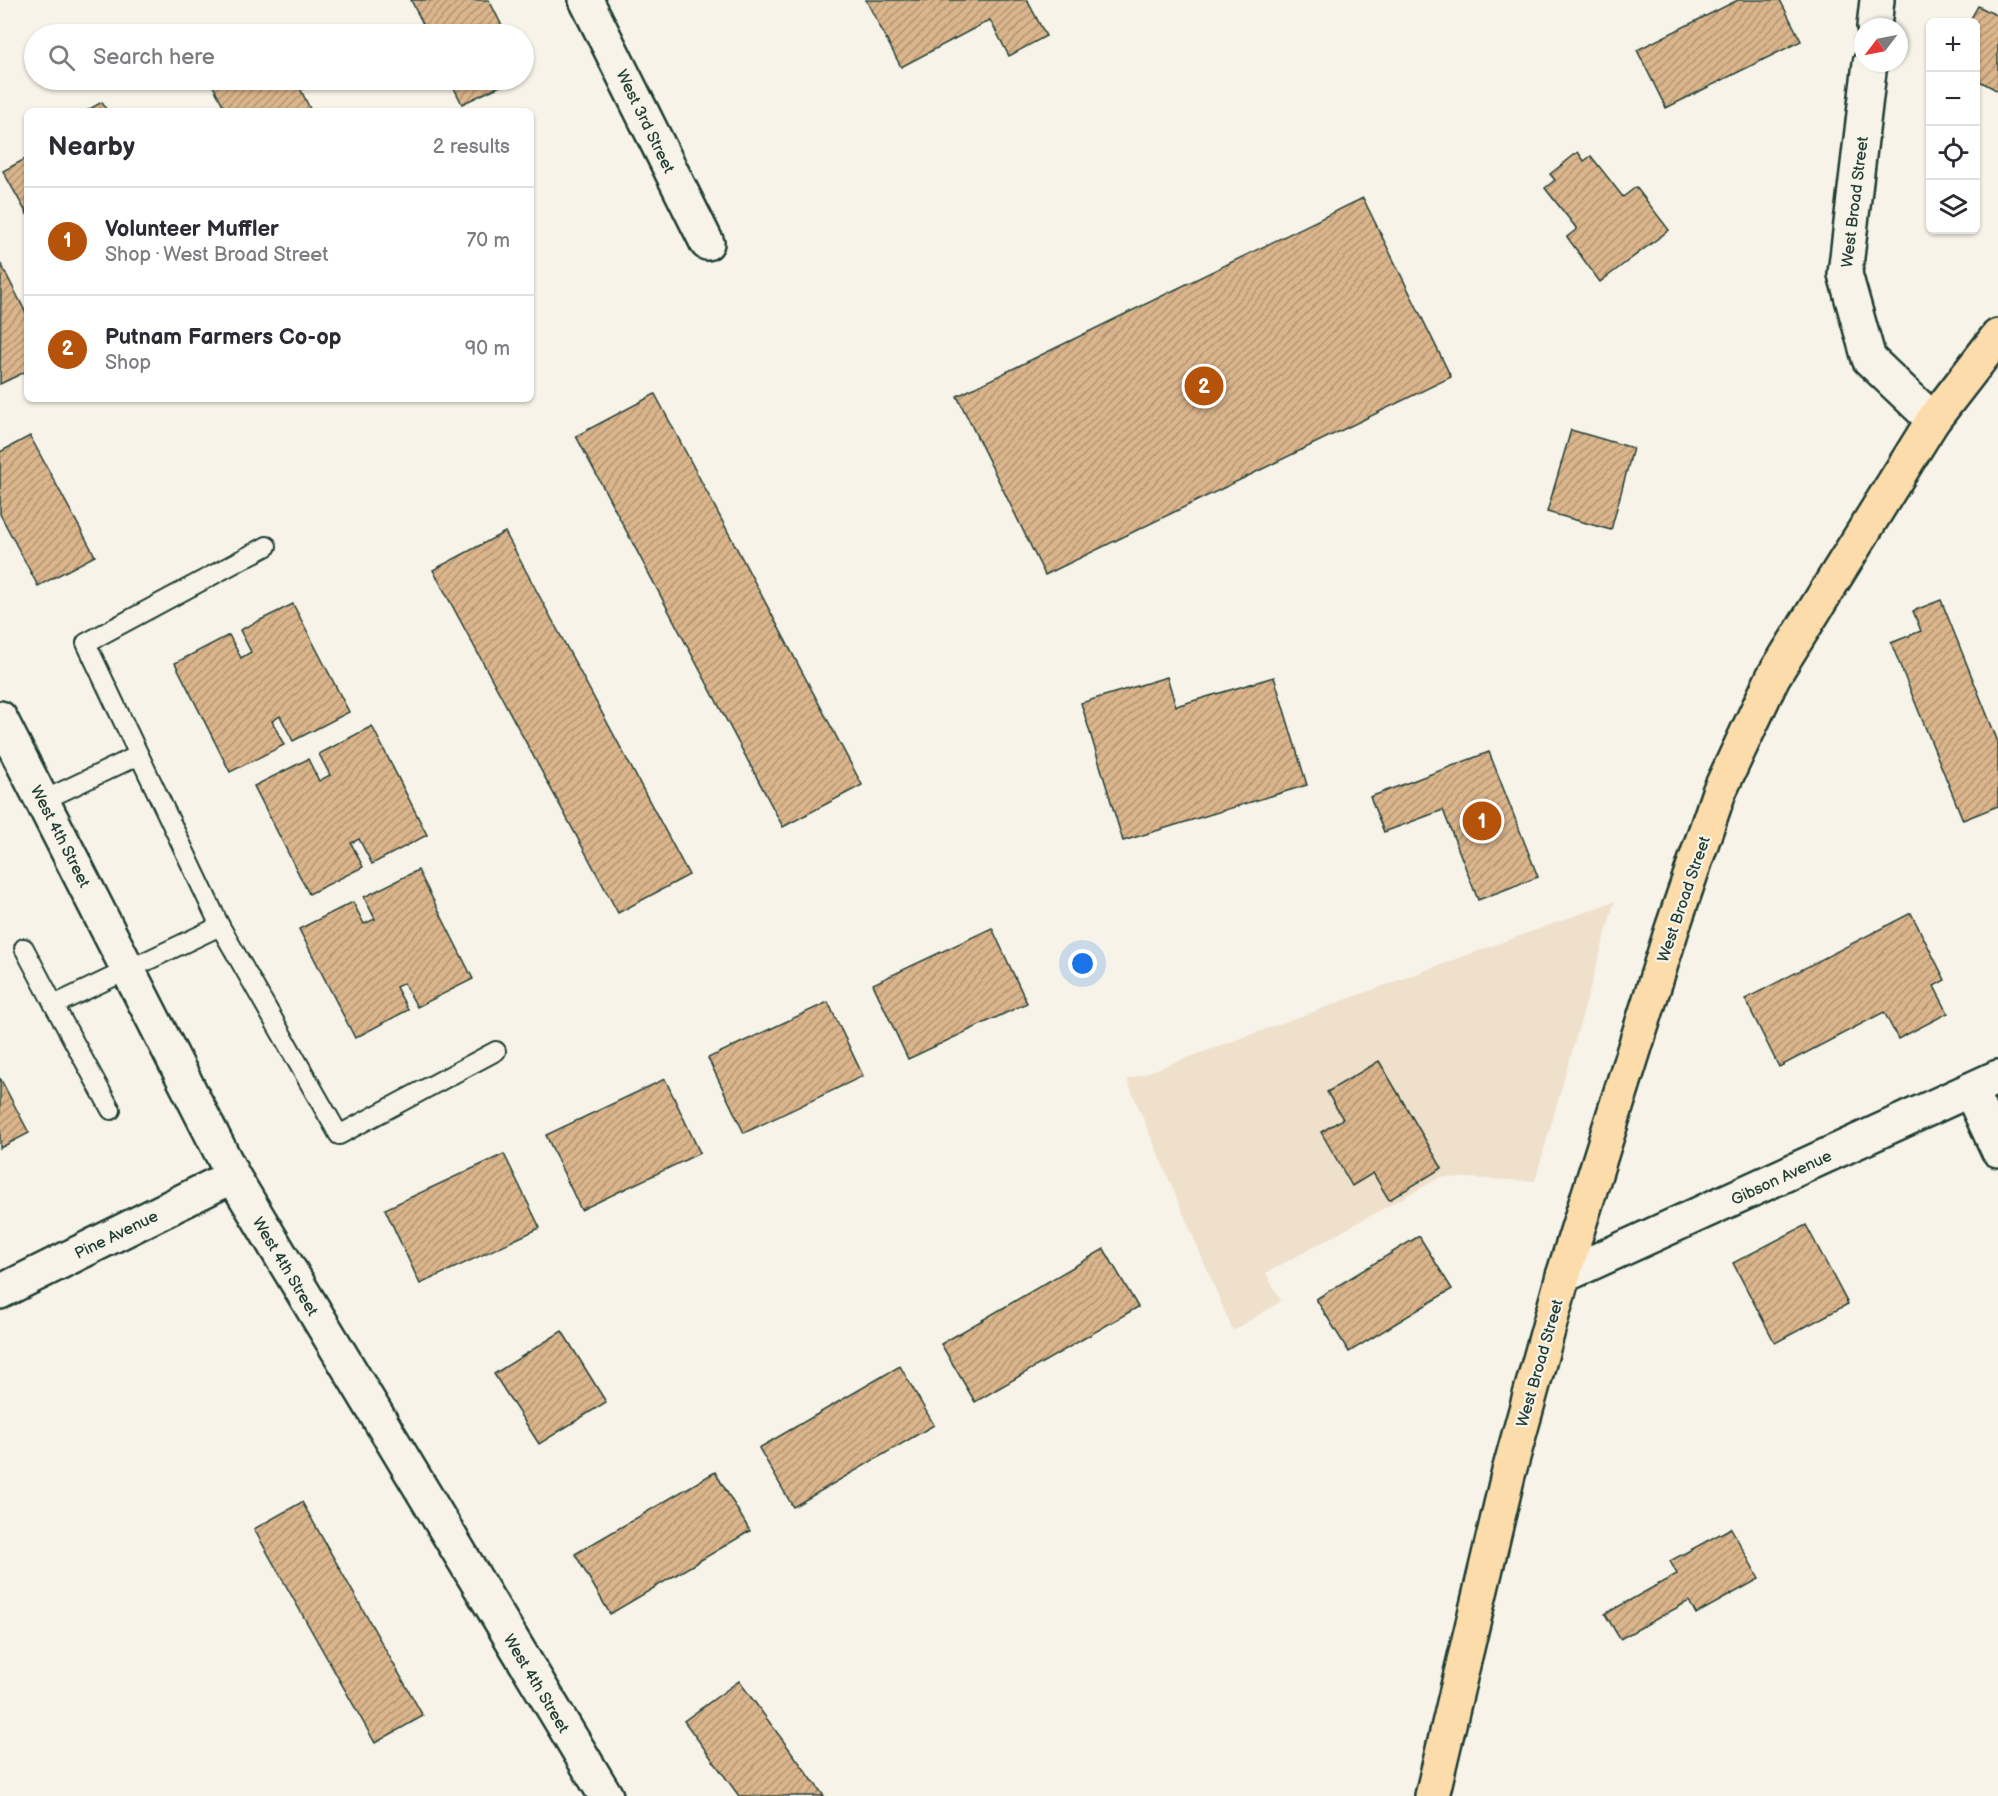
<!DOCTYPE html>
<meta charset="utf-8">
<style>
body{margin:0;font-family:"Balsamiq Sans",sans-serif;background:#f2f2f3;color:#2b2b33}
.controls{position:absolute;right:18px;top:18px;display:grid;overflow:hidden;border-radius:9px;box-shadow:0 2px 4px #0004}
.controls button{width:54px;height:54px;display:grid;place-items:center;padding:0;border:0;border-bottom:2px solid #e1e1e2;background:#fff;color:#2b2b33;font:30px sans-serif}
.compass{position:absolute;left:1854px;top:18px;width:54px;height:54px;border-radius:50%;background:#fff;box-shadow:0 2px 4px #0004;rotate:238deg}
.you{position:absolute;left:1083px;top:964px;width:21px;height:21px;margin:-15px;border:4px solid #fff;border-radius:50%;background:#1a73e8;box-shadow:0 0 0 9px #1a73e833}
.badge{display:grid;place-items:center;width:39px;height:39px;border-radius:50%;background:#b45309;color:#fff;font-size:20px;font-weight:700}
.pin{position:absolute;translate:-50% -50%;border:3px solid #fff;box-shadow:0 2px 6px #0006}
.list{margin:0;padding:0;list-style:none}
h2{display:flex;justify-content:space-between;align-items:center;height:78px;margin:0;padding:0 24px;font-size:26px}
h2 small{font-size:20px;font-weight:400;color:#7c7c81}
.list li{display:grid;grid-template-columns:39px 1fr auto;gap:18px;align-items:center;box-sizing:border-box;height:108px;padding:0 24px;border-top:2px solid #e1e1e2}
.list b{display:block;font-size:22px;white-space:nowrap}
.list p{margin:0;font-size:20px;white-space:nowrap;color:#7c7c81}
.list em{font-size:20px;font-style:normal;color:#7c7c81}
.icon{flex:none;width:33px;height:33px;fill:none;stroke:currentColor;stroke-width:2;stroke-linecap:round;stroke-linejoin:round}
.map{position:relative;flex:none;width:1998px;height:1796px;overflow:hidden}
.search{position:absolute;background:#fff;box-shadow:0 2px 4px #0004;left:24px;top:24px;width:510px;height:66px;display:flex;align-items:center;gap:15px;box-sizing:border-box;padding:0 21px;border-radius:33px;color:#7c7c81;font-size:22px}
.panel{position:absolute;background:#fff;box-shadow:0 2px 4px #0004;left:24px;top:108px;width:510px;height:294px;border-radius:9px}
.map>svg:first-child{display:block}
.built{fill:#efe0cc}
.building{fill:url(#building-hatch);stroke:#1f3d34;stroke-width:1.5}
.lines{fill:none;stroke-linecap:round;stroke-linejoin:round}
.lane-casing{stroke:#1f3d34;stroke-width:22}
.street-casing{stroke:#1f3d34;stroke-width:38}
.secondary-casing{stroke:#1f3d34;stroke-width:38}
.primary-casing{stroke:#1f3d34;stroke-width:38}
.lane{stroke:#f7f3e8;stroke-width:18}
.street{stroke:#f7f3e8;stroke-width:33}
.secondary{stroke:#f7f3e8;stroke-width:33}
.primary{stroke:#fddcac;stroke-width:33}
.labels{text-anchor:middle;stroke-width:4.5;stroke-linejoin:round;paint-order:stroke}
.street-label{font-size:16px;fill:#1f3d34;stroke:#f7f3e8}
</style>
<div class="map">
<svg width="1998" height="1796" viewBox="0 0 1998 1796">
<defs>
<pattern id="building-hatch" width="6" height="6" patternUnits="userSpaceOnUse" patternTransform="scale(1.5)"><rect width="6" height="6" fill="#dbb58c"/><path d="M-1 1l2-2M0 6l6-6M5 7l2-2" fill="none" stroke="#b19473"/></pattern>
</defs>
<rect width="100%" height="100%" fill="#f7f3e8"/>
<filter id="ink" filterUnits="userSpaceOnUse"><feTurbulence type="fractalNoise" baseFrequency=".0167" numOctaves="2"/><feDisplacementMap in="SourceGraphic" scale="12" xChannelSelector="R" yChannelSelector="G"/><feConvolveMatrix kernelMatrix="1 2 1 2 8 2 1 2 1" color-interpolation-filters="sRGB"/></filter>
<g filter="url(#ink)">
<!-- built -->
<path class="built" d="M1615,901L1535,1181L1441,1177L1266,1273L1281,1301L1233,1331L1127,1080Z"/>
<!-- building -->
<g class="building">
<path d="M411,0H489L506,34H428Z"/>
<path d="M866,0H1027L1046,36L1009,56L990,20L901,67Z"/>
<path d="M1738,0H1780L1801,41L1666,108L1637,50Z"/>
<path d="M1978,6L1998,16V91L1976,79V22H1969Z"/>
<path d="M210,80H296L311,111H226Z"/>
<path d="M450,80H513L462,104Z"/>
<path d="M102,102L107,111H86Z"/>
<path d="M1578,152L1584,161L1591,156L1623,197L1636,187L1669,230L1600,282L1567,237L1577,229L1545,188L1555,180L1550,174Z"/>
<path d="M27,158V214L3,171Z"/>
<path d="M1363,198L1451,377L1045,575L957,396Z"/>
<path d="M1,264L27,315V371L0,384Z"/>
<path d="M655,394L862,785L783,827L576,436Z"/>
<path d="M1571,430L1633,448L1611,530L1547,512Z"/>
<path d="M30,436L95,556L38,586L0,514V452Z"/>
<path d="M505,532L689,875L618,913L433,570Z"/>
<path d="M1941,600L1998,742V806L1963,820L1891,643L1921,631L1913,611Z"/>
<path d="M293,604L349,712L293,741L280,716L272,721L284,745L230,772L175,663L229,635L241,658L251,652L240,630Z"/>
<path d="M1167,677L1176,706L1274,677L1307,785L1123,841L1081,703Z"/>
<path d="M372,726L427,835L372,864L359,839L351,843L363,867L309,894L254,786L308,759L319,781L330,775L319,754Z"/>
<path d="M1489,752L1538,877L1478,900L1443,810L1384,832L1370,797Z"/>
<path d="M418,870L473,979L417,1007L404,983L396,987L408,1010L355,1038L299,929L353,902L364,924L375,919L364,897Z"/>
<path d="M1911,913L1945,980L1934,986L1948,1013L1898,1039L1884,1012L1779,1067L1745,999Z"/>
<path d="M992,928L1027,1003L908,1059L873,984Z"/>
<path d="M828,1002L863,1076L744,1133L708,1058Z"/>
<path d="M1379,1061L1442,1168L1389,1200L1373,1173L1352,1186L1321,1132L1343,1119L1327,1092Z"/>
<path d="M0,1078L29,1133L0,1148Z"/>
<path d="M665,1079L700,1153L581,1210L546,1135Z"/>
<path d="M504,1154L540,1228L420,1284L385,1209Z"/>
<path d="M1806,1225L1848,1304L1775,1343L1733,1263Z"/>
<path d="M1419,1236L1452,1289L1349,1352L1316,1299Z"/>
<path d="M1104,1249L1138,1307L975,1402L941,1344Z"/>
<path d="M562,1331L606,1402L539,1444L494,1374Z"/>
<path d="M900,1366L934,1425L793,1507L759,1448Z"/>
<path d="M715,1472L750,1531L610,1614L575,1554Z"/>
<path d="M302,1502L423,1716L375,1743L254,1529Z"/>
<path d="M1731,1528L1759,1579L1696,1614L1689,1601L1620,1639L1605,1614L1677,1574L1670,1561Z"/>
<path d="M739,1681L824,1796H739L684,1721Z"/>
</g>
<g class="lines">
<defs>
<g id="lane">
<path d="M139,755L86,643L267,546"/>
<path d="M44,800L139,755L220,926L54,1005L111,1110"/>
<path d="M220,926L339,1135L496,1051"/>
<path d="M24,948L54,1005"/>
</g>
<g id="street">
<path d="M586,0L707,243"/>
<path d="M0,718L233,1176L606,1796"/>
<path d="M1970,1090L1998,1150"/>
<path d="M1563,1276L1998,1077"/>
<path d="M0,1292L233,1176"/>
</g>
<g id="secondary">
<path d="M1874,27L1877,0"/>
<path d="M1870,63L1845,274L1869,359L1933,420"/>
</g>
<path id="primary" d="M1432,1796L1508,1475L1563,1276L1672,929L1719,792L1773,677L1933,420L1998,336"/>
</defs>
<!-- lane casing -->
<use href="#lane" class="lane-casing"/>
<!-- street casing -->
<use href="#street" class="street-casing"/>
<!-- secondary casing -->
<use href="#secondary" class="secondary-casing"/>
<!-- primary casing -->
<use href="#primary" class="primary-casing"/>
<!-- lane -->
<use href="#lane" class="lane"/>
<!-- street -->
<use href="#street" class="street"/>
<!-- secondary -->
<use href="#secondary" class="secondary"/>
<!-- primary -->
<use href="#primary" class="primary"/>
</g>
</g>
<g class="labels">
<!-- street labels -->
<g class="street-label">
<text transform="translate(646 121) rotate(64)" y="6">West 3rd Street</text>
<text transform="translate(1854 202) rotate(-83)" y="6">West Broad Street</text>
<text transform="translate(61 836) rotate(63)" y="6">West 4th Street</text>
<text transform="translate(1683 899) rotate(-71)" y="6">West Broad Street</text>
<text transform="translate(1781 1177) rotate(-25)" y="6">Gibson Avenue</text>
<text transform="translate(116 1234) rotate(-26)" y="6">Pine Avenue</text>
<text transform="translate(286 1266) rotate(59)" y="6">West 4th Street</text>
<text transform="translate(1539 1363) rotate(-74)" y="6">West Broad Street</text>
<text transform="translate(537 1683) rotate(59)" y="6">West 4th Street</text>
</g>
</g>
</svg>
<div class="controls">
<button>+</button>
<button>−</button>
<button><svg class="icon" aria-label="locate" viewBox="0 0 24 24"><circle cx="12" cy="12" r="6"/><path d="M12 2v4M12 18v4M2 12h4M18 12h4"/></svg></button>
<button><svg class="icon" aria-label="layers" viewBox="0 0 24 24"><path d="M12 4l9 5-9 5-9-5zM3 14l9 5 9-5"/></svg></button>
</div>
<svg class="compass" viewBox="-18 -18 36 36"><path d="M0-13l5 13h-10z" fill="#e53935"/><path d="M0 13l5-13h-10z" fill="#7c7c81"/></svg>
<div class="you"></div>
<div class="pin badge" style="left:1482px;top:821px">1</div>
<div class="pin badge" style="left:1204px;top:386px">2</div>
<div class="search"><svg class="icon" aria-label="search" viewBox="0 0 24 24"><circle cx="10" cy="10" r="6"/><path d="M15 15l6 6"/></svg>Search here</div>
<section class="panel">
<h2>Nearby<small>2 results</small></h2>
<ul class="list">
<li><span class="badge">1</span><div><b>Volunteer Muffler</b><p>Shop · West Broad Street</p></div><em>70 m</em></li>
<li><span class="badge">2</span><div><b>Putnam Farmers Co-op</b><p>Shop</p></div><em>90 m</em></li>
</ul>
</section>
</div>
